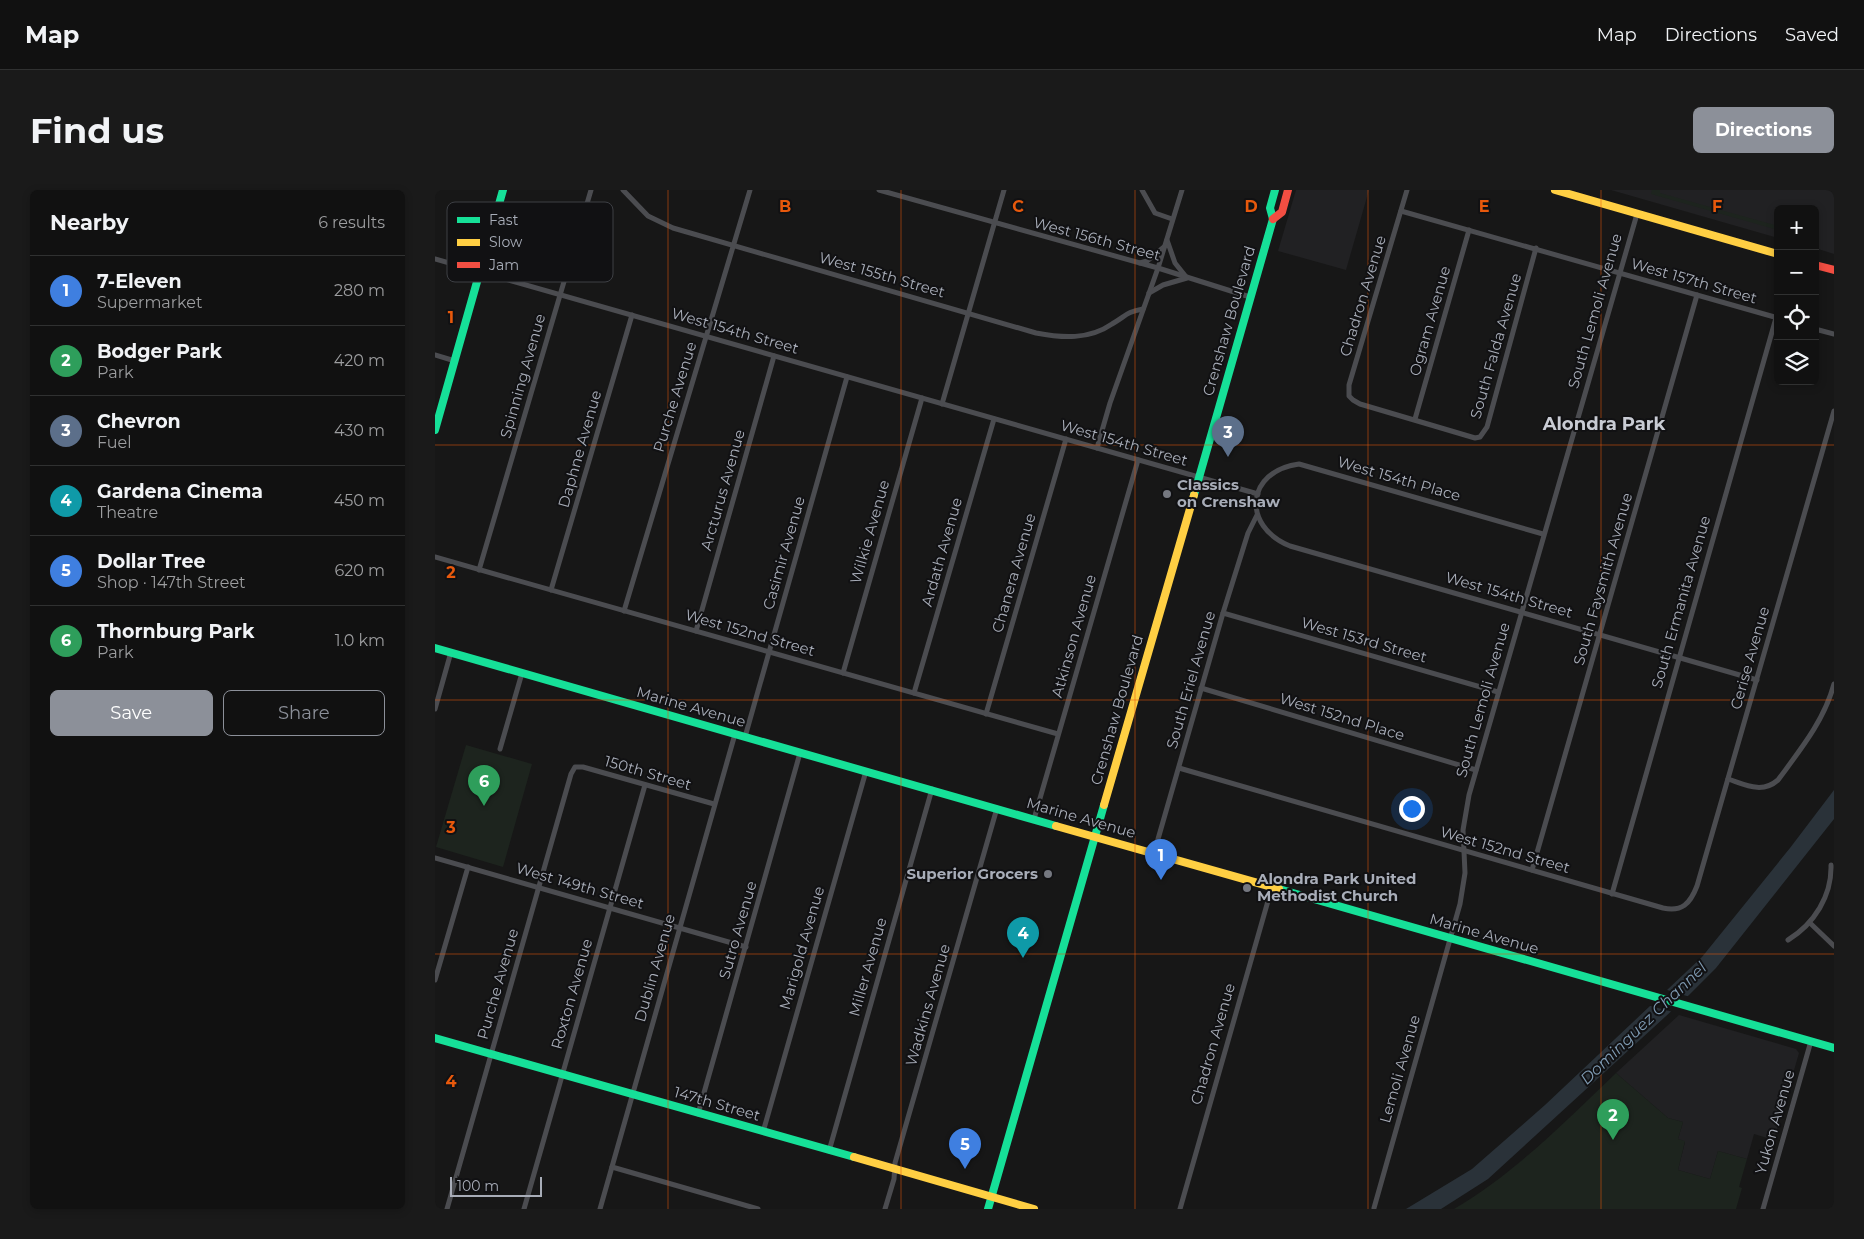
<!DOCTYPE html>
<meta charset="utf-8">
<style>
body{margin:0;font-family:Montserrat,sans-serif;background:#1a1a1a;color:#f1f3f6}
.controls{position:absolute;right:15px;top:15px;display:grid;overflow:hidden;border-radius:8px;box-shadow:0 2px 8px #0003}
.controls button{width:45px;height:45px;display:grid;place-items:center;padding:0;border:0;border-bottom:1px solid #303131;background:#111;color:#f1f3f6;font:25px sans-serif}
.scale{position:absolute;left:15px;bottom:12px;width:92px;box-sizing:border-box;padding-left:5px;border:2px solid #a8adb8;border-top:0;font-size:14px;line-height:18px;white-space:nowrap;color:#a8adb8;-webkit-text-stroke:4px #111113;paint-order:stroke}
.you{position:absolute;left:976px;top:618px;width:18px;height:18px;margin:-12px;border:4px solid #fff;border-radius:50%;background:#1a73e8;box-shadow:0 0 0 8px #1a73e833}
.badge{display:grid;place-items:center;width:32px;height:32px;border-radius:50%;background:#8c9099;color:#fff;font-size:16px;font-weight:700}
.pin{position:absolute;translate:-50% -41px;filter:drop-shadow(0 1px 2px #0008)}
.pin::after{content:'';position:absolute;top:26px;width:18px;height:15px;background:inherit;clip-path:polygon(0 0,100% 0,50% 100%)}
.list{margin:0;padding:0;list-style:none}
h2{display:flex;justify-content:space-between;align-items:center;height:65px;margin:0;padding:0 20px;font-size:21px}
h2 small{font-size:16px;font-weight:400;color:#9c9d9f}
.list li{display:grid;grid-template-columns:32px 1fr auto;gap:15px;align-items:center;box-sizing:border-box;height:70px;padding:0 20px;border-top:1px solid #303131}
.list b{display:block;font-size:19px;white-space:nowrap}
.list p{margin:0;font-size:16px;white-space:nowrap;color:#9c9d9f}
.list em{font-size:16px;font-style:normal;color:#9c9d9f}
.actions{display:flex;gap:10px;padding:15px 20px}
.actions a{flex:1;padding:11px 0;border:1px solid #8c9099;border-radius:8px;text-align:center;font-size:18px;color:#8c9099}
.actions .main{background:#8c9099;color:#fff}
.icon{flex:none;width:28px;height:28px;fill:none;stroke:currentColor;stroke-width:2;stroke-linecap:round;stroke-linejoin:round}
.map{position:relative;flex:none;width:1399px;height:1019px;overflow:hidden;border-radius:8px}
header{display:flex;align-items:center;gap:30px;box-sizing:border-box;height:70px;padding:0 25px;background:#111;border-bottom:1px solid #303131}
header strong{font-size:24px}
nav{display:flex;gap:28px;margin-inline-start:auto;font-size:18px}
.intro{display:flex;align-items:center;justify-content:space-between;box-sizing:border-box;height:120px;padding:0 30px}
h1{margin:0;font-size:35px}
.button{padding:12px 22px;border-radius:8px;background:#8c9099;color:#fff;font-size:18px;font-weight:700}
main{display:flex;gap:30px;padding:0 30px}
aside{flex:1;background:#111;border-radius:8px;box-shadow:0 2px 8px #0003}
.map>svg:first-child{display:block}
.built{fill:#212123}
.green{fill:#1d241e}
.water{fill:#2a3239}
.pier{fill:#171717}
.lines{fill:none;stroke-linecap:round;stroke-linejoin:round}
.street{stroke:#4b4c50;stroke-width:5}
.fast{stroke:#16e098;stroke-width:8}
.slow{stroke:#ffcf43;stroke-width:8}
.jam{stroke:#f24e42;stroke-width:8}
.grid{fill:none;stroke:#e8590c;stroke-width:1;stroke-opacity:0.55}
.poi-dot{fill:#757880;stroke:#111113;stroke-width:2}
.labels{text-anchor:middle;stroke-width:4;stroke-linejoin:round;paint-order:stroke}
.street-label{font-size:15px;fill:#a8adb8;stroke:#111113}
.poi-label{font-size:15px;font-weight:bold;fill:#a8adb8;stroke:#111113;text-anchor:start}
.water-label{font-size:16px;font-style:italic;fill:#7f9bb3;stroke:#111113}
.quarter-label{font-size:18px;font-weight:bold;fill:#c9ccd4;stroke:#111113}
.key{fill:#111113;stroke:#3e4045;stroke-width:1}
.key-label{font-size:14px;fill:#a8adb8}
.grid-label{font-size:16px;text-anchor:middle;font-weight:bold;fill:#e8590c;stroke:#111113;stroke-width:4;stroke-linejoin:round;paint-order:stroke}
</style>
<header>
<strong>Map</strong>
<nav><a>Map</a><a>Directions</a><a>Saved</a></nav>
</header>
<div class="intro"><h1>Find us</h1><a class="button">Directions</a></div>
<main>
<aside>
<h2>Nearby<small>6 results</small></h2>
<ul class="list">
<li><span class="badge" style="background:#3f7fe0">1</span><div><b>7-Eleven</b><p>Supermarket</p></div><em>280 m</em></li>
<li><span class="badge" style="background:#2e9e5b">2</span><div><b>Bodger Park</b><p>Park</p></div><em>420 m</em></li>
<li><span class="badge" style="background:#5c6f8a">3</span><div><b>Chevron</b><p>Fuel</p></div><em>430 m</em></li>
<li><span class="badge" style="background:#0f9aa8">4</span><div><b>Gardena Cinema</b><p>Theatre</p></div><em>450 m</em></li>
<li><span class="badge" style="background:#3f7fe0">5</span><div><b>Dollar Tree</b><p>Shop · 147th Street</p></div><em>620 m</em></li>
<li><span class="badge" style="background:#2e9e5b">6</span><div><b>Thornburg Park</b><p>Park</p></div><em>1.0 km</em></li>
</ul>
<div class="actions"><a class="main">Save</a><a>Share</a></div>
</aside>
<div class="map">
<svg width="1399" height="1019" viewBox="0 0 1399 1019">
<rect width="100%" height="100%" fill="#171717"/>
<!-- built -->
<g class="built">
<path d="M861,0H934L911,80L843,61Z"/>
<path d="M1176,0H1399V64L1380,58V19H1343V48Z"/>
<path d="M1244,825L1361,859L1364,863L1339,950L1319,944L1312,969L1283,961L1275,989L1243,980L1250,952L1243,949L1248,932L1233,928L1181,883Z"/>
</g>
<!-- green -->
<g class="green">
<path d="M1217,0H1225V3L1343,36V40L1216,4Z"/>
<path d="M31,555L97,574L68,677L1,657Z"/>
<path d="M1181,883L1233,928L1248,932L1243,949L1250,951L1243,980L1275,989L1283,961L1312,969L1304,997L1307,998L1301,1019H1019C1080,983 1130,932 1181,883Z"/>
</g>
<!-- water -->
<path class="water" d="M1399,600V629L1281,778L1254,805L1053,989L1006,1019H971L1037,979L1110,915L1267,767L1355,658Z"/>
<!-- pier -->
<path class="pier" d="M1229,799L1255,807L1238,822L1212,815Z"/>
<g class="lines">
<!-- street -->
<g class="street">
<path d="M188,0L213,26L238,38L601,143C627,148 654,150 677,134C691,126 691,122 708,119"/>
<path d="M444,0L723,78L815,107"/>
<path d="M707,0L720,23L737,29"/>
<path d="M972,0L914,195V206L918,210L925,214L1040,248L1045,247L1052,237L1101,58"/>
<path d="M966,21L1343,128"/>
<path d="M0,69L823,304"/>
<path d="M705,73L712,71L729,57"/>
<path d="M714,103L728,95L752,88L740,73L732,50"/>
<path d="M1380,139L1399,144"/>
<path d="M0,165L20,171"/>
<path d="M507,214L569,0"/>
<path d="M980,229L1034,40"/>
<path d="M662,258L675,213L723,78L747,0"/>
<path d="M1108,344L864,274C811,281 806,336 855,356L1322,490"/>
<path d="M0,367L623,544"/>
<path d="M44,380L156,0"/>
<path d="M116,400L197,125"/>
<path d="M189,421L315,0"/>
<path d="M788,423L1063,502"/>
<path d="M261,441L339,166"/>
<path d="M408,483L487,208"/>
<path d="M766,498L1041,580"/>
<path d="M479,503L559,229"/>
<path d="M0,519L16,462"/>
<path d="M551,524L631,249"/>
<path d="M310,547L412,187"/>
<path d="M65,559L87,483"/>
<path d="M744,578L1228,718C1247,722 1255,714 1262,696L1399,221"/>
<path d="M1293,589C1311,595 1327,604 1343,590C1365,560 1389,531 1399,494"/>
<path d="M599,629L703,270"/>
<path d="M719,663L788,423L813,343L822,325"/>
<path d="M0,668L311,757"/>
<path d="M1097,680L1262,105"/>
<path d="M1177,704L1341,128"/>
<path d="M1375,733L1399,756"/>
<path d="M1353,750C1379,734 1397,706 1396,675"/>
<path d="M0,790L33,677"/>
<path d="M263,924L365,563"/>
<path d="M328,942L431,581"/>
<path d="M394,961L497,599"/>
<path d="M177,977L323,1019"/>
<path d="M939,1018L1025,714L1030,683L1028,640L1034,605L1202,24"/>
<path d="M12,1019L136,584L140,577H148L279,614"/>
<path d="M89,1019L210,595"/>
<path d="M165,1019L300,544"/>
<path d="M450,1019L459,989L460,973L562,618"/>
<path d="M745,1019L837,697"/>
<path d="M1328,1019L1376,851"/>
</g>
<!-- fast -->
<g class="fast">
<path d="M0,240L68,0"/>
<path d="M759,305L838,29L835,18L840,0"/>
<path d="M0,458L621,636"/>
<path d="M844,699L1399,858"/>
<path d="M0,848L419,967"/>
<path d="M553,1019L669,615"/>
</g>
<!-- slow -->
<g class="slow">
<path d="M1120,0L1343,64"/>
<path d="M669,615L759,305"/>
<path d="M621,636L844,699"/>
<path d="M419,967L599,1019"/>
</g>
<!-- jam -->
<g class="jam">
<path d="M838,29L847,22L853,0"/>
<path d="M1380,75L1399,80"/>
</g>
</g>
<!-- grid -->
<path class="grid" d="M233,0V1019M466,0V1019M700,0V1019M933,0V1019M1166,0V1019M0,255H1399M0,510H1399M0,764H1399"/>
<!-- markers -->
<g class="poi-dot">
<circle cx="732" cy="304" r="5"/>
<circle cx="613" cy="684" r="5"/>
<circle cx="812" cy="698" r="5"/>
</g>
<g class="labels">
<!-- street labels -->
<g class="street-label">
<text transform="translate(662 49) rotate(15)" y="5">West 156th Street</text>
<text transform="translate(447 85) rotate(16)" y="5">West 155th Street</text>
<text transform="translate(1259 91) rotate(16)" y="5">West 157th Street</text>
<text transform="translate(928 106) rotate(-73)" y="5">Chadron Avenue</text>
<text transform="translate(1160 121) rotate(-74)" y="5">South Lemoli Avenue</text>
<text transform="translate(794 131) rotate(-74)" y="5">Crenshaw Boulevard</text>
<text transform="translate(995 131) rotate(-74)" y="5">Ogram Avenue</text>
<text transform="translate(300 141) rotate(16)" y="5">West 154th Street</text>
<text transform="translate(1061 156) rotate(-74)" y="5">South Falda Avenue</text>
<text transform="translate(88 186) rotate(-74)" y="5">Spinning Avenue</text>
<text transform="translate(240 207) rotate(-73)" y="5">Purche Avenue</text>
<text transform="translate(689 253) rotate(16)" y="5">West 154th Street</text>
<text transform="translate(145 259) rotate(-74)" y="5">Daphne Avenue</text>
<text transform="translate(964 289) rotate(16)" y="5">West 154th Place</text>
<text transform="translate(288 300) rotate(-74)" y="5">Arcturus Avenue</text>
<text transform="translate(435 342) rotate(-74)" y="5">Wilkie Avenue</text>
<text transform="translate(507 362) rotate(-74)" y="5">Ardath Avenue</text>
<text transform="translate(349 363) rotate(-74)" y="5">Casimir Avenue</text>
<text transform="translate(579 383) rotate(-74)" y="5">Chanera Avenue</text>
<text transform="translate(1168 389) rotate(-74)" y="5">South Faysmith Avenue</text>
<text transform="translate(1074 405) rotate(16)" y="5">West 154th Street</text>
<text transform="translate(1246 412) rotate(-74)" y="5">South Ermanita Avenue</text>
<text transform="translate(315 443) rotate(16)" y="5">West 152nd Street</text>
<text transform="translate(639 446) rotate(-74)" y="5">Atkinson Avenue</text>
<text transform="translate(929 450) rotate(16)" y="5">West 153rd Street</text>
<text transform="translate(1315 468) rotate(-74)" y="5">Cerise Avenue</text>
<text transform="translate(756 490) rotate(-74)" y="5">South Eriel Avenue</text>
<text transform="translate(1048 510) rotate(-74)" y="5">South Lemoli Avenue</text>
<text transform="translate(256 517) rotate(16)" y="5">Marine Avenue</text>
<text transform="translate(682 520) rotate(-74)" y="5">Crenshaw Boulevard</text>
<text transform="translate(907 527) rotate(17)" y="5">West 152nd Place</text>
<text transform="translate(213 583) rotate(16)" y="5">150th Street</text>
<text transform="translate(646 628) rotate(16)" y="5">Marine Avenue</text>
<text transform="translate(1070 660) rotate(16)" y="5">West 152nd Street</text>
<text transform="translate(145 696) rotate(16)" y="5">West 149th Street</text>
<text transform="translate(303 740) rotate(-74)" y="5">Sutro Avenue</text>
<text transform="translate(1049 744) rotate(16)" y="5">Marine Avenue</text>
<text transform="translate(367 758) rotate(-74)" y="5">Marigold Avenue</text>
<text transform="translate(433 777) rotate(-74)" y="5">Miller Avenue</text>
<text transform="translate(220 778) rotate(-74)" y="5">Dublin Avenue</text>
<text transform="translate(63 794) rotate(-74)" y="5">Purche Avenue</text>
<text transform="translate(137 804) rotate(-74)" y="5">Roxton Avenue</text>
<text transform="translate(493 815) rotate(-74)" y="5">Wadkins Avenue</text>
<text transform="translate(778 854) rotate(-74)" y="5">Chadron Avenue</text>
<text transform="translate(965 879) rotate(-74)" y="5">Lemoli Avenue</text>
<text transform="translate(282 914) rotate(16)" y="5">147th Street</text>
<text transform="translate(1340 932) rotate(-74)" y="5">Yukon Avenue</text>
</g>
<!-- poi labels -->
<g class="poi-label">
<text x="742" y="300">Classics<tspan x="742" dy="17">on Crenshaw</tspan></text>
<text x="603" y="689" text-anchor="end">Superior Grocers</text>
<text x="822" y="694">Alondra Park United<tspan x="822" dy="17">Methodist Church</tspan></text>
</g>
<!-- water labels -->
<g class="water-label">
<text transform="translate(1208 833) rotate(-44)" y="6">Dominguez Channel</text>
</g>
<!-- quarter labels -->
<g class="quarter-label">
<text x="1169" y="240">Alondra Park</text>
</g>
</g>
<!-- legend -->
<rect x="12" y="12" width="166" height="80" rx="8" class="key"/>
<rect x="22" y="27" width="23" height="6" fill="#16e098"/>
<rect x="22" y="49" width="23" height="7" fill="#ffcf43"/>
<rect x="22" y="72" width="23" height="6" fill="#f24e42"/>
<g class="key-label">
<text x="54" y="35">Fast</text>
<text x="54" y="57">Slow</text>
<text x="54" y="80">Jam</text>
</g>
<g class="grid-label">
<text x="350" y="22">B</text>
<text x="583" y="22">C</text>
<text x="816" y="22">D</text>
<text x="1049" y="22">E</text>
<text x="1282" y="22">F</text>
<text x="16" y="133">1</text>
<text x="16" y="388">2</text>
<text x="16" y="643">3</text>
<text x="16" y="897">4</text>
</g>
</svg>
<div class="controls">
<button>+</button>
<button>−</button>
<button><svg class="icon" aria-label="locate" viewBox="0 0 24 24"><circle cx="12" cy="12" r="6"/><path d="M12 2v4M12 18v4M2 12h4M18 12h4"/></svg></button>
<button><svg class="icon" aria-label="layers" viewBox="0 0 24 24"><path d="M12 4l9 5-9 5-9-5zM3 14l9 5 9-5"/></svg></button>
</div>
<div class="scale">100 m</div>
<div class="you"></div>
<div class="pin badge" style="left:726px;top:690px;background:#3f7fe0">1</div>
<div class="pin badge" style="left:1178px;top:950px;background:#2e9e5b">2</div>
<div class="pin badge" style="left:793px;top:267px;background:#5c6f8a">3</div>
<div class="pin badge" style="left:588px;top:768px;background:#0f9aa8">4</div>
<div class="pin badge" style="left:530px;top:979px;background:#3f7fe0">5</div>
<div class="pin badge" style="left:49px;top:616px;background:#2e9e5b">6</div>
</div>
</main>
